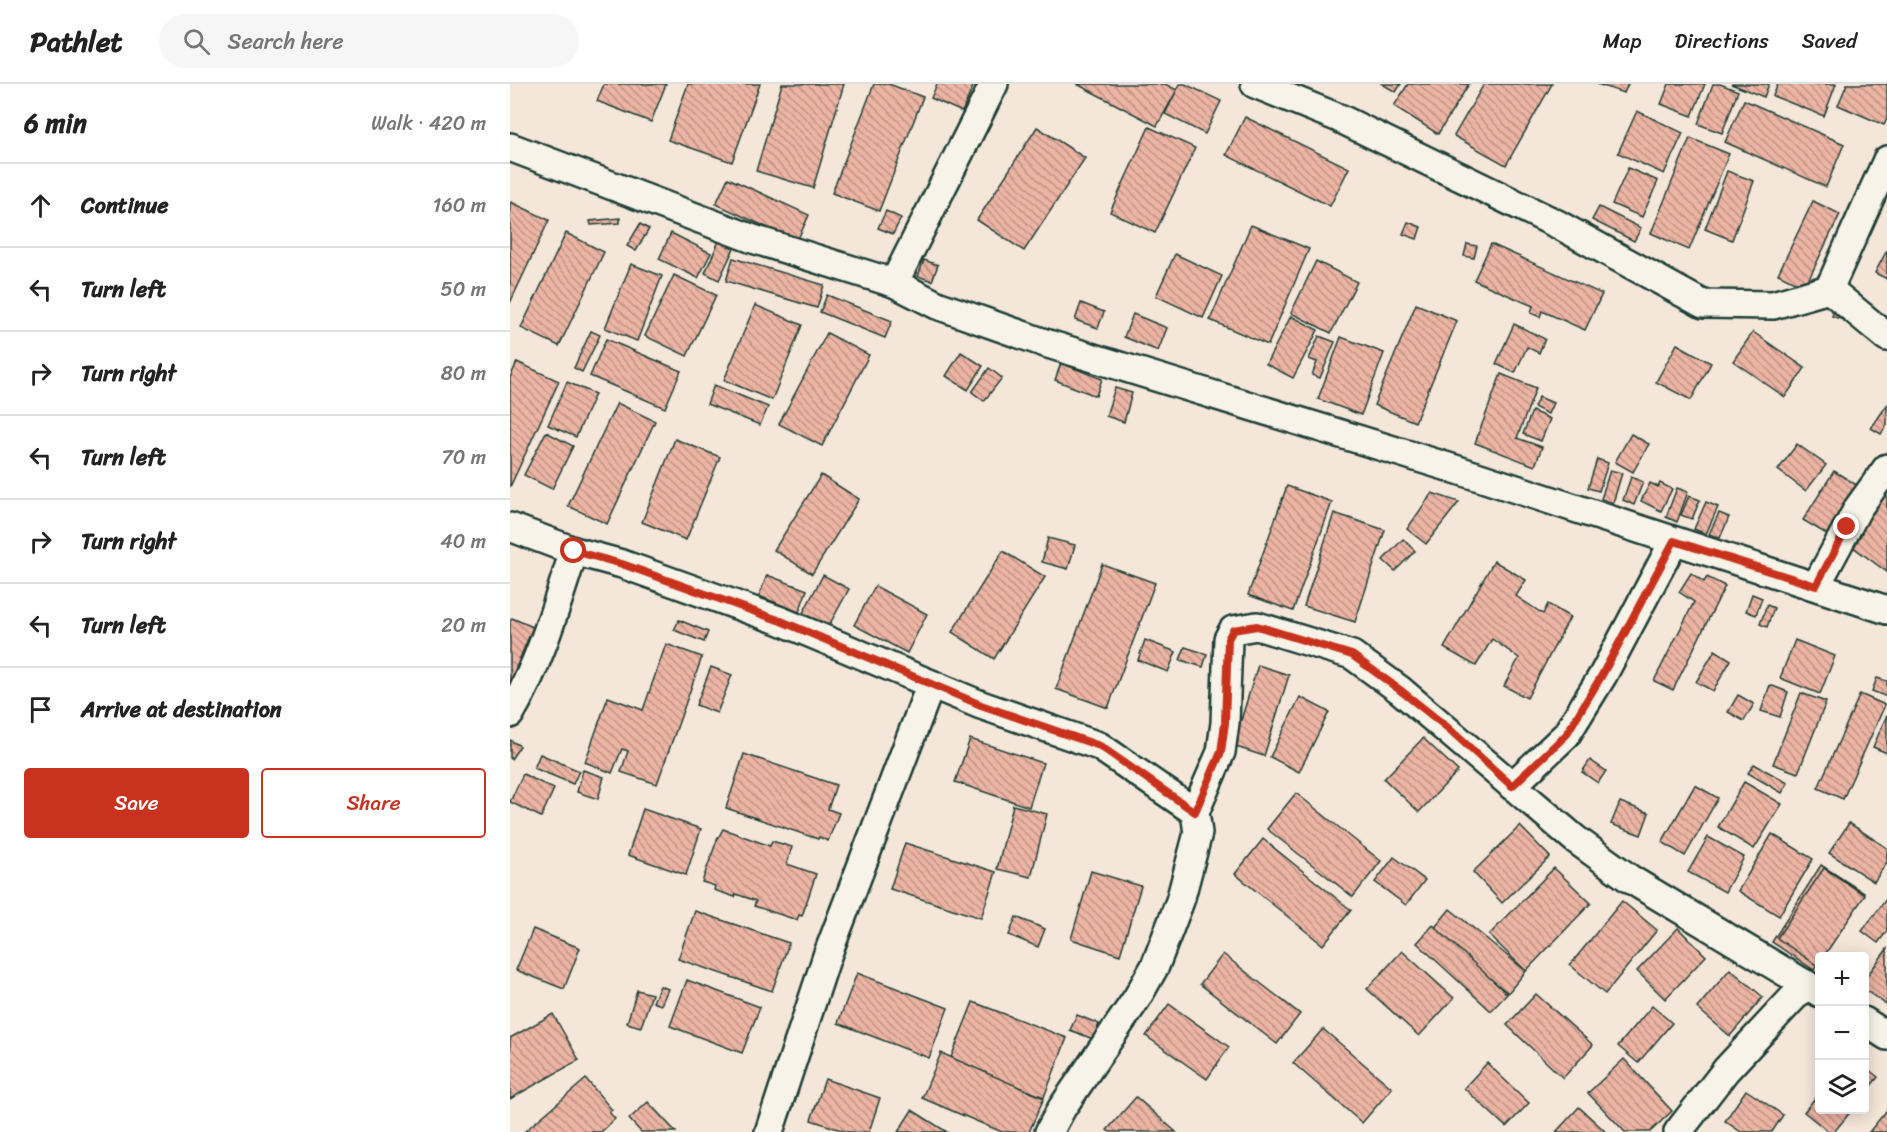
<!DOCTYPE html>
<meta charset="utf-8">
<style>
body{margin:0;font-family:Sriracha,sans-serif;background:#f6f6f6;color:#222}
.controls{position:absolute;right:18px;bottom:18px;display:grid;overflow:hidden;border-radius:6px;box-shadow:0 3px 15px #0003}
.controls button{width:54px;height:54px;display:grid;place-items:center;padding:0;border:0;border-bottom:2px solid #e0e0e0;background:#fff;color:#222;font:30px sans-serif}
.stop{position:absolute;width:18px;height:18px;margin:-14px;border:4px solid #c8321e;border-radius:50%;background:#fff}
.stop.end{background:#c8321e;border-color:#fff;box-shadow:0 2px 6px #0008}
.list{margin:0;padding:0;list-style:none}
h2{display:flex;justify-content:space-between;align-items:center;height:78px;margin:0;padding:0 24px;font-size:26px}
h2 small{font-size:20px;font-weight:400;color:#767676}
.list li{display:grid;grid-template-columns:39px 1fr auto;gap:18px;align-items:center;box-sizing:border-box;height:84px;padding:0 24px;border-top:2px solid #e0e0e0}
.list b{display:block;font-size:22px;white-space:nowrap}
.list em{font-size:20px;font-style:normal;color:#767676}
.actions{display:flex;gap:12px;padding:18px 24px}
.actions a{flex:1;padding:14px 0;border:2px solid #c8321e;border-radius:6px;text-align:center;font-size:21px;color:#c8321e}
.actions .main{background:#c8321e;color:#fff}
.icon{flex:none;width:33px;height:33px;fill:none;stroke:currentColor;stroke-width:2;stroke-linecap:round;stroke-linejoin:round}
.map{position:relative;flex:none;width:1377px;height:1048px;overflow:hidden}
header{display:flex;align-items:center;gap:36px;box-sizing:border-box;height:84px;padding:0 30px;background:#fff;border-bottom:2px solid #e0e0e0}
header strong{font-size:28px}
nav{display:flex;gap:33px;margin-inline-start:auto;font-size:21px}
.search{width:420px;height:54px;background:#f6f6f6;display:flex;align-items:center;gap:15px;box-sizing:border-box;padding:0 21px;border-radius:33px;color:#767676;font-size:22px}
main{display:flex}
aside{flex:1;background:#fff}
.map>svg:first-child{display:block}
.building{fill:url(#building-back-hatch);stroke:#1f3d34;stroke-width:1.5}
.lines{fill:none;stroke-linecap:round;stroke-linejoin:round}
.minor-casing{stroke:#1f3d34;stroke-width:32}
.minor{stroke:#f7f3e8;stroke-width:27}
.route{stroke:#c8321e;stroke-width:8}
</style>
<header>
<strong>Pathlet</strong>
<div class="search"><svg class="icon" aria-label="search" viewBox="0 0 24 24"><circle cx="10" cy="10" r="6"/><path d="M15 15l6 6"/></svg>Search here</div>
<nav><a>Map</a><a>Directions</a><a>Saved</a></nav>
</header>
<main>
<aside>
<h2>6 min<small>Walk · 420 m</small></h2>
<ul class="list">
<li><svg class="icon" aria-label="ahead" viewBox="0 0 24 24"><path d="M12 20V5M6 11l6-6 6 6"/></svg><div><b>Continue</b></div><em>160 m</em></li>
<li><svg class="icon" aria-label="left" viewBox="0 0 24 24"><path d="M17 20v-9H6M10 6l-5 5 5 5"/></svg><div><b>Turn left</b></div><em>50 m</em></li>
<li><svg class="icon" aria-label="right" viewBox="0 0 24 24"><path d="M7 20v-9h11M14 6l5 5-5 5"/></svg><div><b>Turn right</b></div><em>80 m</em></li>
<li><svg class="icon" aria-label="left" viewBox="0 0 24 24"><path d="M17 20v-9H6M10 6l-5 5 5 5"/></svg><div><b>Turn left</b></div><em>70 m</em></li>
<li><svg class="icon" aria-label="right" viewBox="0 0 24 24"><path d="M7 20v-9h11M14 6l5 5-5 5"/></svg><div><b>Turn right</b></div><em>40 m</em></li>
<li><svg class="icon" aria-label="left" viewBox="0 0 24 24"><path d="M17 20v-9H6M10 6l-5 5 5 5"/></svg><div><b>Turn left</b></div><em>20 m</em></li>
<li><svg class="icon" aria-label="arrive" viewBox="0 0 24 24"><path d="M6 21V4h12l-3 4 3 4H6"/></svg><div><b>Arrive at destination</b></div></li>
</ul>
<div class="actions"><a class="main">Save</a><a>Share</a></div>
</aside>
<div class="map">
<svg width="1377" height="1048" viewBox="0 0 1377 1048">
<defs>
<pattern id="building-back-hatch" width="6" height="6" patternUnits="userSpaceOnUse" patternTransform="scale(1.5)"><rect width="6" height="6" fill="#ecb4a3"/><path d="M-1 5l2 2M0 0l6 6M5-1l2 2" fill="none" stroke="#bf9486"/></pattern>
</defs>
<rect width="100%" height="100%" fill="#f5e6da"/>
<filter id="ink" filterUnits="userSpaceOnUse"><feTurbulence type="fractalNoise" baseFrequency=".0167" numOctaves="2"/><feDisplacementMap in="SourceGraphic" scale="12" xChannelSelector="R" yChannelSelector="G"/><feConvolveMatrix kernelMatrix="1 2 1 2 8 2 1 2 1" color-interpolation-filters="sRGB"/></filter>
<g filter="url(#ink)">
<!-- building -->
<g class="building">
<path d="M94,0H156L141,38L87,17Z"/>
<path d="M178,0H250L222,78L158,56Z"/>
<path d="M272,0H334L303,104L246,87Z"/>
<path d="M364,0H379L413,13L369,127L322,109Z"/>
<path d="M427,0H464L452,28L421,14Z"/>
<path d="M567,0H655L667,6L647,42Z"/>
<path d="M670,0H675L711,17L695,50L655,30Z"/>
<path d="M872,0H891L886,8Z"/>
<path d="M898,0H959L928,50L884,22Z"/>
<path d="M974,0H1042L996,81L944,52Z"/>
<path d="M1087,0H1118L1114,9Z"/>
<path d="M1159,0H1195L1182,32L1151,20Z"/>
<path d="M1203,0H1210L1228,7L1212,49L1188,40Z"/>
<path d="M1221,0H1259L1254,13Z"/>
<path d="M1268,0H1326L1314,32L1263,12Z"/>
<path d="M1337,0H1377V35L1374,41L1328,21Z"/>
<path d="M1234,16L1334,60L1316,103L1215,58Z"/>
<path d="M1127,27L1173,49L1154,90L1108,69Z"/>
<path d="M735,33L839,84L820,122L716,71Z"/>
<path d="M527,43L575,74L514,167L467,136Z"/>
<path d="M639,43L685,64L645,149L600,128Z"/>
<path d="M1180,54L1219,70L1179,166L1141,149Z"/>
<path d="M1118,84L1148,97L1132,133L1102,120Z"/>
<path d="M1217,87L1244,97L1222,156L1195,145Z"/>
<path d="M218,94L299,131L287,157L206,120Z"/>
<path d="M1303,117L1330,130L1295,203L1268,190Z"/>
<path d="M1,118L39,136L0,219V121Z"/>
<path d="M1089,123L1131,144L1124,157L1082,136Z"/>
<path d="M376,127L391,134L383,150L368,144Z"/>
<path d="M110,134V139L81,141L80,137Z"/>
<path d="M898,138L911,143L907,155L893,150Z"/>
<path d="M130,140L139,145L126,167L117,162Z"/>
<path d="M741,141L799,165L758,261L700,236Z"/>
<path d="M56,149L94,168L49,262L11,244Z"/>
<path d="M161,149L201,169L188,194L149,175Z"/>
<path d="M209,157L224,164L209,196L195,189Z"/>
<path d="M957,160L967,162L964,174L954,172Z"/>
<path d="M981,160L1092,210L1075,246L1032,227L1030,233L1021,229L1023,222L964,196Z"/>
<path d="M1377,166V195L1365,189Z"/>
<path d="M665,170L712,192L693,234L646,212Z"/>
<path d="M223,174L314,201L307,224L216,197Z"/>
<path d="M414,176L428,181L422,197L408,192Z"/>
<path d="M806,177L847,198L821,249L781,229Z"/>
<path d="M121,180L152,192L127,257L95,244Z"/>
<path d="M164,191L206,211L177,272L135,252Z"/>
<path d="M317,211L382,237L375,254L310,228Z"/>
<path d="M571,219L594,228L588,244L565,236Z"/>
<path d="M906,220L947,237L905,338L864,321Z"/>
<path d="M245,221L292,241L262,316L214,296Z"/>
<path d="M1326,222L1340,228L1336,237L1322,232Z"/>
<path d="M623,230L657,244L648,267L614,253Z"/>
<path d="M781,232L808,246L783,294L756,280Z"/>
<path d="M1004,240L1035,255L1029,269L1017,263L1005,289L986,280Z"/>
<path d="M81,247L90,251L72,288L64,284Z"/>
<path d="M1243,248L1295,284L1275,313L1223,277Z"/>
<path d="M317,249L359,271L312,362L269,340Z"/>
<path d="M809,252L825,258L810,294L802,291L807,278L799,275Z"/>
<path d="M831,253L874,269L851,331L808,315Z"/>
<path d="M96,255L171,287L155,324L80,292Z"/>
<path d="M1167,260L1201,279L1181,316L1146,298Z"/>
<path d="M451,268L473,282L458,306L436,292Z"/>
<path d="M7,278L49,297L0,403V294Z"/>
<path d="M551,279L592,295L586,312L545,296Z"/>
<path d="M479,284L492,294L474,317L462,308Z"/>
<path d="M991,290L1026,304L1007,354L1032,363L1025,382L965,359Z"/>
<path d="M57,298L85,310L66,353L38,341Z"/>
<path d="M204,301L258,323L250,341L197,320Z"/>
<path d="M605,304L622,309L614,338L596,332Z"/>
<path d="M1029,313L1043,319L1038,330L1024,323Z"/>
<path d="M107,319L145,337L97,440L58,422Z"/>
<path d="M1377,321V341L1371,350L1361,344Z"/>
<path d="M1022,327L1040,335L1031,357L1013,350Z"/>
<path d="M36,348L63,362L42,405L14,391Z"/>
<path d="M1121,350L1139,360L1123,388L1105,378Z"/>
<path d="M165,355L210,373L176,456L132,438Z"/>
<path d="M1287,360L1316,381L1296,407L1268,386Z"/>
<path d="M1087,375L1098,379L1089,407L1078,404Z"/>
<path d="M1100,386L1112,389L1103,419L1091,415Z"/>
<path d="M1324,387L1353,405L1323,454L1293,436Z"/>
<path d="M311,391L349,415L302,490L264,466Z"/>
<path d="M1121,393L1133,398L1124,421L1113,416Z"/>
<path d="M1140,399L1148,403L1150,399L1162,405L1151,427L1131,417Z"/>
<path d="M1377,399V488L1335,457Z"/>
<path d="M777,402L822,418L783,527L738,511Z"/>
<path d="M1167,404L1178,408L1167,438L1156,433Z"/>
<path d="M922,409L949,418L916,460L897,445Z"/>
<path d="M1179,412L1190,416L1182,435L1171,431Z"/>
<path d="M1196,418L1208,423L1196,450L1184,445Z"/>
<path d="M824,429L875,446L845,538L794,522Z"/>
<path d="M1209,429L1219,433L1210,454L1199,450Z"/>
<path d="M538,454L565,461L558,485L532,478Z"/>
<path d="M893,455L905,467L885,487L873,476Z"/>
<path d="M493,467L535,493L484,575L442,548Z"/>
<path d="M984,477L1016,496L1006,512L1033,530L1038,520L1060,533L1017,614L994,602L1009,574L982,555L966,582L934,564Z"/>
<path d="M592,480L645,499L598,624L546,605Z"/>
<path d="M1181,489L1194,498L1197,493L1215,502L1163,606L1144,597L1184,518L1169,508Z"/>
<path d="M257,491L297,506L289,528L249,512Z"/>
<path d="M313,491L339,505L317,545L292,531Z"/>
<path d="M365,502L417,530L397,569L344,541Z"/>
<path d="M1242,510L1252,514L1246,531L1236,527Z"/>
<path d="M1257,521L1264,524L1257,543L1250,540Z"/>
<path d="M2,534L23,543L0,598V538Z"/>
<path d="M169,536L198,548L194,558L164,546Z"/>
<path d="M635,556L666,568L658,588L628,576Z"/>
<path d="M1285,556L1325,572L1310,610L1270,594Z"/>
<path d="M156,560L192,573L147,700L111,688L118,667L112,665L102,689L75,678L98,613L133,626Z"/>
<path d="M675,563L697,570L693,583L670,576Z"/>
<path d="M1205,566L1221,576L1203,607L1186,598Z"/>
<path d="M748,581L779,591L754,672L723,662Z"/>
<path d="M201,583L222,591L207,629L186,621Z"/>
<path d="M1367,594L1377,597V613L1362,607Z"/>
<path d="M1260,601L1278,608L1270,633L1251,627Z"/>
<path d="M1291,609L1316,618L1288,689L1263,680Z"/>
<path d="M1350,610L1375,621L1333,715L1308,704Z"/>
<path d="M1228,611L1244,620L1234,637L1218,628Z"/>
<path d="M790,613L819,628L789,688L760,673Z"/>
<path d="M1377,631V669L1363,663Z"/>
<path d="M913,654L948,687L909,728L874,695Z"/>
<path d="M460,655L533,679L519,723L445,698Z"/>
<path d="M0,656L10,662L1,675L0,674Z"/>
<path d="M30,670L69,687L63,700L24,684Z"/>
<path d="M234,670L326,701L318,725L329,729L318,757L309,753L308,755L216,724Z"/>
<path d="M1080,676L1096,687L1088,699L1072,688Z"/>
<path d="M1244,680L1278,699L1272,709L1238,689Z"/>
<path d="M73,686L94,693L88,715L67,708Z"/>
<path d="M13,690L44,705L31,733L0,718Z"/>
<path d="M1234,698L1272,720L1244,765L1208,743Z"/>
<path d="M1185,701L1208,714L1175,772L1152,758Z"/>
<path d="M786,709L871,777L843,813L757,745Z"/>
<path d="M1110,718L1139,729L1131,751L1101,740Z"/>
<path d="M503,721L537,730L521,793L487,785Z"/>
<path d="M133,725L191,745L176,791L118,771Z"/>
<path d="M1339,739L1377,764V778L1364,798L1319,769Z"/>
<path d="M1010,742L1040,773L992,819L963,788Z"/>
<path d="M213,745L260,762L262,757L282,763L277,780L306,790L292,832L289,831L287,836L244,822L246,817L226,810L225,813L204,806L205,802L192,798L207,756Z"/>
<path d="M1262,750L1303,775L1269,832L1228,807Z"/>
<path d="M1198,753L1234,773L1215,808L1178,788Z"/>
<path d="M753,755L841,826L813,861L725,790Z"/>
<path d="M395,759L486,788L471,834L380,805Z"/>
<path d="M884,773L915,796L896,821L865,798Z"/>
<path d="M1311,781L1354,809L1312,872H1310V877L1304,886L1262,858Z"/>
<path d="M1044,784L1081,819L1016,887L979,851Z"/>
<path d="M1314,784L1355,811L1314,872H1310L1308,882L1267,854Z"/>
<path d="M581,787L631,802L610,871L561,855Z"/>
<path d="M1377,814V847L1368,859L1352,847Z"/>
<path d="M1112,817L1147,846L1095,910L1060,881Z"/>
<path d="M940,825L1016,887L998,909L922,847Z"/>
<path d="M185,827L279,859L262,907L168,875Z"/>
<path d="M506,833L535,845L528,863L499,851Z"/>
<path d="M923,841L997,910L981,927L907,859Z"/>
<path d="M1168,844L1196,872L1155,915L1127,887Z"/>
<path d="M23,845L70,864L54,905L6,886Z"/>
<path d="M1377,865V921L1354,905V896Z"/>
<path d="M892,867L944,914L909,952L857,905Z"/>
<path d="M713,870L790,930L767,960L690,900Z"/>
<path d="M1220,885L1253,913L1220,952L1187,924Z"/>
<path d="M347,889L438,924L419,974L328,939Z"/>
<path d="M177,896L250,923L232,969L160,942Z"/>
<path d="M150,902L158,905L151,921L143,918Z"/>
<path d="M127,906L142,910L131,943L117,939Z"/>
<path d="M1026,910L1083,961L1053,994L997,941Z"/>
<path d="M463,918L557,954L534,1013L440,976Z"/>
<path d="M659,920L719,963L697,995L636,952Z"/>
<path d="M1142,922L1162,939L1128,979L1108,962Z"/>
<path d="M43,930L69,976L0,1015V954Z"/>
<path d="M567,931L589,940L583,955L560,946Z"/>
<path d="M813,945L882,1004L852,1039L783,979Z"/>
<path d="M431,969L534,1014L519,1048H492L412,1014Z"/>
<path d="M1114,975L1162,1027L1140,1048H1115L1078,1009Z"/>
<path d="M977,979L1019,1019L996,1043L954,1004Z"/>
<path d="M1354,982L1368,993L1354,1010Z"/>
<path d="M76,995L102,1026L99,1028L105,1035L91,1048H14Z"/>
<path d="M315,995L370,1014L359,1048H337L301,1036Z"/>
<path d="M1236,1006L1273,1031L1262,1048H1231L1215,1037Z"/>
<path d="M1310,1008V1026H1342L1324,1048H1319L1294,1028Z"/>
<path d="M626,1013L666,1048H600L597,1046Z"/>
<path d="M138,1018L166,1048H131L119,1035Z"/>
<path d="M1069,1023L1096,1048H1046Z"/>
<path d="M402,1026L437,1048H388Z"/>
<path d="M1377,1026V1048H1359Z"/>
</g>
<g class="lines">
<defs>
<g id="minor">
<path d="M745,0L829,34L1049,141L1193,220L1263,221L1319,205L1377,253"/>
<path d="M0,63L243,155L384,199L427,221L535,259L948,386L1377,526"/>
<path d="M384,199L484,0"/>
<path d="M1319,205L1377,76"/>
<path d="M0,443L64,467L112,480L271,537L471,621L589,662L685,728"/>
<path d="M1306,502L1348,424L1377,384"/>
<path d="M0,630C30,579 46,522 64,467"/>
<path d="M1002,702L1056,651L1093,591L1164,457"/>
<path d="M1354,937L1377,952"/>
<path d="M259,1048L317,872L421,600"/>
<path d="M539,1048L552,1024L627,914L645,882L670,817L688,749L685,728L711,668L715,639L718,555L723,546L747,542L842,571L890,606L1065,755L1120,795L1310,909"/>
<path d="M1168,1048L1216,986L1296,900"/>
</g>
</defs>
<!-- minor casing -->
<use href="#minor" class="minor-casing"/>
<!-- minor -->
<use href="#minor" class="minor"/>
</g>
</g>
<g class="lines" filter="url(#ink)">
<!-- route -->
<path class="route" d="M64,467L112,480L271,537L471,621L590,662L685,728L711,668L715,639L718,555L723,546L747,542L842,571L890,606L938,644L1002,702L1056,651L1092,591L1164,457L1306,502L1337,443"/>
</g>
</svg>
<div class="controls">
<button>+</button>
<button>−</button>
<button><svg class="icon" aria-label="layers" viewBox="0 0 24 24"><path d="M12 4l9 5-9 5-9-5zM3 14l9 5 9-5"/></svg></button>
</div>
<div class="stop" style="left:64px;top:467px"></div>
<div class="stop end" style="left:1337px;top:443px"></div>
</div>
</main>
